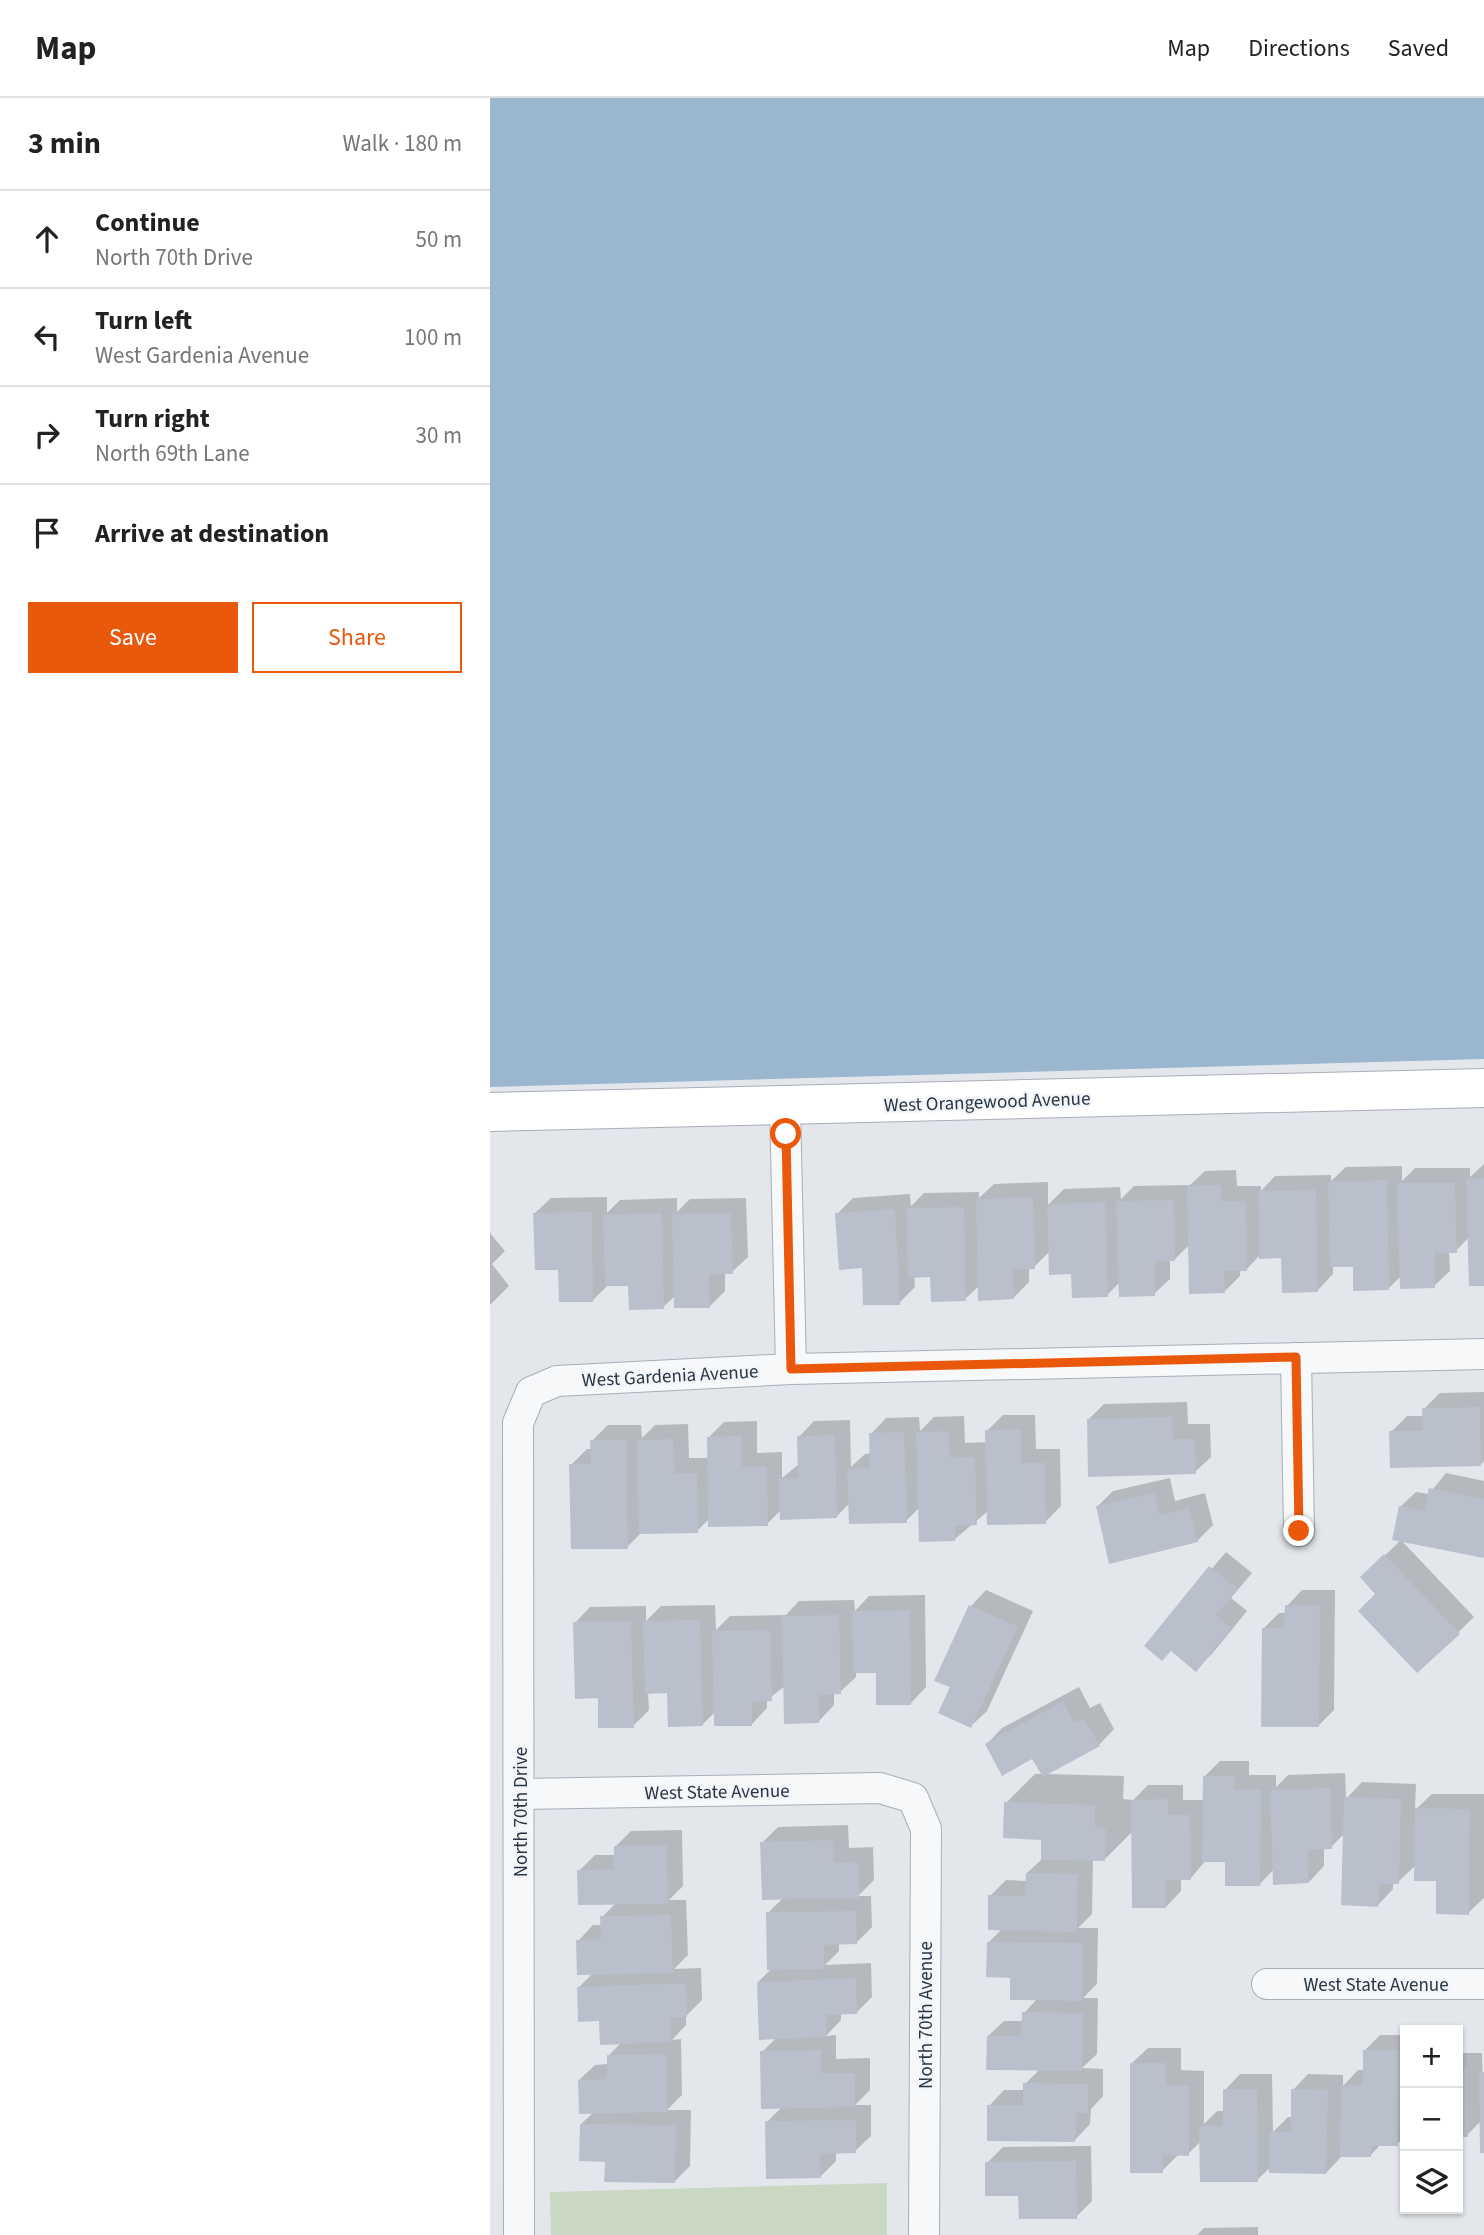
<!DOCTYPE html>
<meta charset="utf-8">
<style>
body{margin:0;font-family:"Source Sans 3",sans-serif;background:#f2f2f2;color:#222}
.controls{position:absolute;right:21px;bottom:21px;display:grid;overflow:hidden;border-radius:0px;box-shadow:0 2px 5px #0004}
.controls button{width:63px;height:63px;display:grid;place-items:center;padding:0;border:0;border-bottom:2px solid #e0e0e0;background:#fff;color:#222;font:35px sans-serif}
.stop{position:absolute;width:21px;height:21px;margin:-16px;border:5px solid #ea580c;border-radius:50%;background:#fff}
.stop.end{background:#ea580c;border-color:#fff;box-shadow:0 2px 7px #0008}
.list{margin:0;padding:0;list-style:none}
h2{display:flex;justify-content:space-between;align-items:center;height:91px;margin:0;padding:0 28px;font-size:30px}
h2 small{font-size:23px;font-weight:400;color:#767676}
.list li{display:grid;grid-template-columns:46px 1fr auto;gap:21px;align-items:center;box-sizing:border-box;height:98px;padding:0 28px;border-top:2px solid #e0e0e0}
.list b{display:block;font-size:26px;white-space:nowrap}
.list p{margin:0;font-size:23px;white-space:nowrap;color:#767676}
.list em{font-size:23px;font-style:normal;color:#767676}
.actions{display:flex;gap:14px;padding:21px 28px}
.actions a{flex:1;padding:16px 0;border:2px solid #ea580c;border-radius:0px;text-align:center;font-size:24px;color:#ea580c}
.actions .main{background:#ea580c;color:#fff}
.icon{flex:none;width:38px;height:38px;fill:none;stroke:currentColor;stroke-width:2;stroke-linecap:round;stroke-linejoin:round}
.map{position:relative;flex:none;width:994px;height:2137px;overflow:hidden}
header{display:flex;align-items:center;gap:42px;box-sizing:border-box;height:98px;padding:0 35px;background:#fff;border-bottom:2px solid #e0e0e0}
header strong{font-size:33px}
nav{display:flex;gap:38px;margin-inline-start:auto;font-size:24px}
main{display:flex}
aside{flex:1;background:#fff}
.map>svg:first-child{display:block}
.green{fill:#c9d7c3}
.water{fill:#9bb7cf}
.shadow{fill:#0003}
.building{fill:#b9c0cb}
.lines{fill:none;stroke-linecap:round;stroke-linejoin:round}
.street-casing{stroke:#a7aeb7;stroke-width:32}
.secondary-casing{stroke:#a7aeb7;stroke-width:40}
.street{stroke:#f6f8fa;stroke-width:30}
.secondary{stroke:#fff;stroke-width:38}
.route{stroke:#ea580c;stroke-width:9}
.labels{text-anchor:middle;stroke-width:5;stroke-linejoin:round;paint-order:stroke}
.street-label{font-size:19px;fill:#293546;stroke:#f3f6f9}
</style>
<header>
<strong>Map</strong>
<nav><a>Map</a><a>Directions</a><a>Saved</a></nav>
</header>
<main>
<aside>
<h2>3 min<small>Walk · 180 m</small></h2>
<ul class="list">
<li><svg class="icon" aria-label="ahead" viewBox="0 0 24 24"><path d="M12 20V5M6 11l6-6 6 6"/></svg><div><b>Continue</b><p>North 70th Drive</p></div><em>50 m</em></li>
<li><svg class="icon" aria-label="left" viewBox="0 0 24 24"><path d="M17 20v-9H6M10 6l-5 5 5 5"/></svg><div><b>Turn left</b><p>West Gardenia Avenue</p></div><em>100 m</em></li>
<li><svg class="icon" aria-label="right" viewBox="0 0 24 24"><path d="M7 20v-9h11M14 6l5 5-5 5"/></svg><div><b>Turn right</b><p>North 69th Lane</p></div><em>30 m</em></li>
<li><svg class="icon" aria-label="arrive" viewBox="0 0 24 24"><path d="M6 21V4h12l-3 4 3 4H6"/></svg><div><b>Arrive at destination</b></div></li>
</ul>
<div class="actions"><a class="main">Save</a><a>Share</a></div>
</aside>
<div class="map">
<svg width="994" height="2137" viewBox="0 0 994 2137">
<rect width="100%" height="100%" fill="#e3e7ec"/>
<!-- green -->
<path class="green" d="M397,2085V2137H61L60,2094Z"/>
<!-- water -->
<path class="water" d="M0,0H994V961L0,989Z"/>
<!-- shadow -->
<g class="shadow">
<path d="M994,1066V1186L979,1139L966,1153H959L960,1173L944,1188L911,1178L898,1191L865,1167H843V1176L828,1192L793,1158L771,1156L756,1172H750V1178L734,1194L700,1146L685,1161H680V1181L664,1196L630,1184L617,1197L583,1174L560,1153L544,1169H539V1184L523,1200L490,1187L475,1201L442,1178H424L425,1189L409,1205L374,1169L347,1116L363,1100L420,1096L421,1108L434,1095L489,1094V1100L504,1086L558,1084V1107L574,1091L630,1089L631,1101L644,1088L700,1087L715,1073L746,1072L747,1088H771V1093L785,1078L841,1077V1083L856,1069L912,1068V1083L925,1070H980V1079Z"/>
<path d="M117,1099V1115L130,1102L187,1100V1114L200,1101L256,1100L258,1159L242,1174H235V1193L220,1208L186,1197L173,1209L139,1186L118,1187L103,1202L70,1170L45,1115L61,1100Z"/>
<path d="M0,1135L15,1153L2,1166L19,1188L0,1207Z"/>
<path d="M994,1294V1363L990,1367L901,1334L917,1318H934V1311L950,1295Z"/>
<path d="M697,1304L698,1326H720L721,1359L705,1374L598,1322L614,1306Z"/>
<path d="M513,1317H545L546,1351H570L571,1408L555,1424L498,1413L465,1441L430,1409L416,1423L360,1405L347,1418L291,1412L277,1426L220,1420L207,1433L152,1434L137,1449L81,1367L97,1351H102V1343L118,1327H151L152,1340L165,1327L198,1326L199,1360H219L218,1340L234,1324L267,1323V1355L292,1354V1380L309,1366V1339L324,1323L360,1322L361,1369L375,1356L381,1355V1336L396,1320L429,1319L430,1333L444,1319L474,1318L475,1345L497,1344V1333Z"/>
<path d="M956,1375L994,1383V1459L911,1442L984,1519L928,1573L887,1495L888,1464L911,1442L910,1409L926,1394L939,1396Z"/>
<path d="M680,1380L685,1403L715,1395L723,1427L707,1443L607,1409L623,1393Z"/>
<path d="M736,1454L762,1475L741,1500L757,1513L722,1556L706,1571L682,1551L656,1548Z"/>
<path d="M496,1492L543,1513L497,1613L481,1628L462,1588L481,1508Z"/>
<path d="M812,1492H845L844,1612L828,1628L773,1531L789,1515H796L797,1508Z"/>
<path d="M435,1497L436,1589L421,1605L387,1573H366V1579L350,1594H344V1607L329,1623L295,1588L277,1602V1610L262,1626L226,1613L213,1626L179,1594H158L159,1612L143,1628L109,1598L85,1525L100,1509L156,1508V1523L171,1508L225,1507L226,1532L240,1518L296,1517L309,1503L364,1502L365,1513L379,1498Z"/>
<path d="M589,1589L600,1610L610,1605L624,1631L609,1647L556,1676L634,1678L633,1701L643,1702L658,1687H693V1702H714V1679L730,1663H759V1677H786V1689L798,1677L855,1675L856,1701L872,1684L926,1686L925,1712L942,1696H994V1800L978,1815L948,1782L926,1767L908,1784H903V1791L888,1807L855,1735L841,1749L834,1750V1768L819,1784L784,1771L769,1787L737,1762H716L701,1780H691V1793L676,1809L643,1733L614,1762L603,1761L602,1816L588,1830H608L607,1886L593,1900H608L607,1956L592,1970L613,1971V1998L601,2011L600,2026L585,2042L499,2008L514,1992H535V1986L550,1971L498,1938L514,1923H533L534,1915L548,1900L522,1878L499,1844L512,1831L500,1798L516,1782L537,1783V1775L553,1760V1740L516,1705L545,1676H553L543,1659L497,1646L512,1630Z"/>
<path d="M358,1727L359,1750L383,1749L384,1782L368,1798H381L382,1829L366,1845H349V1853L335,1867L381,1865L382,1899L366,1915H351V1922L336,1938L346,1937V1961L380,1960V1992L365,2007H381V2038L365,2053L346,2054V2063L330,2079L277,2024L292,2009L272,1954L287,1939L268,1884L282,1870L278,1815L293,1800L272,1745L288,1729Z"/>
<path d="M192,1732L193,1788L179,1802H196L198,1857L184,1871L211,1870L212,1902L196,1918V1927L182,1942L191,1941L192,1997L177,2012H201L200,2068L184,2084L116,2062L91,2026L104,2014L89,1982L105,1967L118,1966V1958L132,1944L89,1889L103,1875L88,1843L103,1827H112V1819L126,1805L89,1773L105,1757H126L125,1749L141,1733Z"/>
<path d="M973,1931V1955H992L994,2053L992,2022L977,2037L968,2039V1932H936Z"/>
<path d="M890,1937H915V2039L907,2046H891L880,2058L851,2059L836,2075L781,2069L767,2082L711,2043L698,2056L688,2057L672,2073L642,1965L658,1950H691V1972L714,1973V2026L727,2013H735V1992L750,1976H782L783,2034L798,2019H802L803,1992L818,1976L853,1977V1988L868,1972H874V1953Z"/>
<path d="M601,2048L602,2103L586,2119L497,2065L513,2049Z"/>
<path d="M768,2129V2137H707L714,2130Z"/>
</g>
<!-- building -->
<g class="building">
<path d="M994,1080V1188H979L976,1081Z"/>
<path d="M897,1082L899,1192L863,1193V1169H840L838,1084Z"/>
<path d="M907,1085H965L967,1155H944L945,1190L910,1191Z"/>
<path d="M731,1087L732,1103H756L757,1173H734L735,1195L699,1196L697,1088Z"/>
<path d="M826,1092L828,1194L792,1195L791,1160L769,1161L768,1093Z"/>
<path d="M543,1099L545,1171L523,1172L524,1201L488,1203L486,1101Z"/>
<path d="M684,1102L685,1163H665V1198L629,1199L626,1103Z"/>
<path d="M615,1104L618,1199L582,1200L581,1176L559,1177L557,1106Z"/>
<path d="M474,1109L476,1203L441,1204L440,1179L418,1180L416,1110Z"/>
<path d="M405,1111L410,1207H373L372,1170L349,1172L345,1115Z"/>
<path d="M102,1114L103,1204H69L68,1172H45L43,1115Z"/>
<path d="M172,1115L174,1211L139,1212L138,1188H115L113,1117Z"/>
<path d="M241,1115L243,1176H219L220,1210H184L182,1116Z"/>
<path d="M990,1309L991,1368L900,1370L899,1333H933L932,1310Z"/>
<path d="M682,1319L683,1341H705L706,1376L598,1379L597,1321Z"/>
<path d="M495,1332H531V1365H555L556,1426L497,1427Z"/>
<path d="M459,1333L460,1360L485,1359L487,1427L465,1428V1443L429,1444L426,1334Z"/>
<path d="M414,1334L417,1425L359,1426L357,1371L380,1370L379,1335Z"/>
<path d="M345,1337L347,1420L290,1422L288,1381H308L307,1338Z"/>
<path d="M252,1338V1369H277L278,1428L218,1429L217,1339Z"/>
<path d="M183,1341L184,1375H207L208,1435L149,1436L147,1342Z"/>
<path d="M100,1342H136L138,1451H81L79,1366H101Z"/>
<path d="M939,1390L994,1401V1460L902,1442L909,1408L934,1413Z"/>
<path d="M664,1395L670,1417L699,1410L708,1444L619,1466L606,1408Z"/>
<path d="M894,1456L970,1536L927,1575L868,1513L885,1496L870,1479Z"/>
<path d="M719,1468L748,1491L726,1517L742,1530L706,1574L681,1553L672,1563L654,1548Z"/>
<path d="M479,1507L528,1529L481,1630L448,1615L460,1589L444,1583Z"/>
<path d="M795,1507H830L829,1629H771L772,1530H794Z"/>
<path d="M420,1512L421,1607H386V1575H363L362,1513Z"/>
<path d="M349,1517L351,1596L329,1597V1625L294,1626L292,1518Z"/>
<path d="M210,1522L213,1628L178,1629L177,1595L155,1596L153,1523Z"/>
<path d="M141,1523L144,1630H108V1600L85,1601L83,1524Z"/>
<path d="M280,1532L282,1603L262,1604V1628H224L222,1533Z"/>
<path d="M573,1603L584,1625L594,1620L610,1648L553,1679L542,1661L512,1678L495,1646Z"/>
<path d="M713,1678H744V1692H771L770,1788H735V1764H712Z"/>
<path d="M840,1690L842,1751L818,1752L819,1785L783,1787L780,1692Z"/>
<path d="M854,1699L911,1701L909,1786H889L888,1809L851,1807Z"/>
<path d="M678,1701V1717H700L701,1782H676V1810H642L641,1702Z"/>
<path d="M514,1704L605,1707V1730L616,1731L615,1763L551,1762V1742L513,1740Z"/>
<path d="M925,1710L980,1711L979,1817L946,1816V1783H924Z"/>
<path d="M343,1742L344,1765L368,1764L369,1800L272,1802L270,1744Z"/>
<path d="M177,1747L178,1806L88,1807L87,1772L124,1771V1748Z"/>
<path d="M536,1775L588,1776L587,1834L498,1832V1797L535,1798Z"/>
<path d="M366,1813L367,1846L334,1847V1871L277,1872L276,1814Z"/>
<path d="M181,1817L183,1875L87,1877L86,1842L111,1841L110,1818Z"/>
<path d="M497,1844L593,1845L592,1903L520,1902V1880L496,1879Z"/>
<path d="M366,1880L367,1916L336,1917V1939L269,1942L267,1884Z"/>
<path d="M196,1885L197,1919L180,1920L181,1944L110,1947L109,1923L88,1924L87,1889Z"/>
<path d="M532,1914L593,1915L592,1973L496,1972L497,1938H531Z"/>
<path d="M331,1952V1975H365V2009L271,2011L270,1953Z"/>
<path d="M873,1952H909L908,2048H881V2059H850L851,1987H873Z"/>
<path d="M176,1956L177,2014L89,2016L88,1982L117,1981V1957Z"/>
<path d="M640,1965H676V1987L699,1988V2058L673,2057V2075H640Z"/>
<path d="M968,1970H977L978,2039H968Z"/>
<path d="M989,1974H994V2055H990Z"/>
<path d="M533,1985L598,1986V2015H586L585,2044L497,2043V2007H533Z"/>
<path d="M733,1991H767L768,2084H710L709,2028H733Z"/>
<path d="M801,1991L838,1992L836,2076L779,2075L780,2034H801Z"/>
<path d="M366,2022V2055L330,2056L331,2080L276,2081L275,2023Z"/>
<path d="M90,2026L186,2027L185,2085L114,2084L115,2064L89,2063Z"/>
<path d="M586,2063L587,2121H529L528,2098H495V2064Z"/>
</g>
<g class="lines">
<defs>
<g id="street">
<path d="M295,1009L301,1271"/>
<path d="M806,1260L809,1433"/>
<path d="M30,1696L390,1690L423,1700L436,1731L434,2137"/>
<path d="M777,1886H994"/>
<path d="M29,2137L28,1325L41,1294L67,1283L301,1271L994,1256"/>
</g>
<path id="secondary" d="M0,1014L994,990"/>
</defs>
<!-- street casing -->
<use href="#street" class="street-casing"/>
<!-- secondary casing -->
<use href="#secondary" class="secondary-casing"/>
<!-- street -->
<use href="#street" class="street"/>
<!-- secondary -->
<use href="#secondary" class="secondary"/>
</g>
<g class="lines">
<!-- route -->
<path class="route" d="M296,1036L301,1271L806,1259L809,1433"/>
</g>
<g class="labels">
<!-- street labels -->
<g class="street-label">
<text transform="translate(497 1003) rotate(-2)" y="7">West Orangewood Avenue</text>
<text transform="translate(180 1277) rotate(-3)" y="7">West Gardenia Avenue</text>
<text transform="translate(227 1693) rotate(-1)" y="7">West State Avenue</text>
<text transform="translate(30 1714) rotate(-90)" y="7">North 70th Drive</text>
<text x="886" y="1893">West State Avenue</text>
<text transform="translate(435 1917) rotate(-90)" y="7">North 70th Avenue</text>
</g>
</g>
</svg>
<div class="controls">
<button>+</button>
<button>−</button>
<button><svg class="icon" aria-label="layers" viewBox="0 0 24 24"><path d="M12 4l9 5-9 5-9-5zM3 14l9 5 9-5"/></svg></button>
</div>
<div class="stop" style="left:296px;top:1036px"></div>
<div class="stop end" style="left:809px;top:1433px"></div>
</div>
</main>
